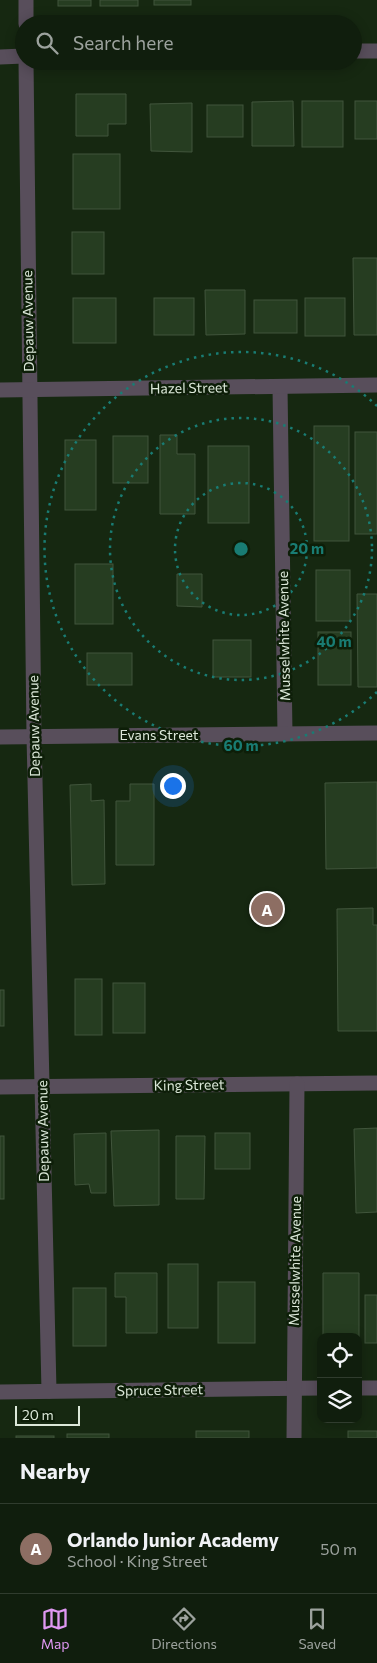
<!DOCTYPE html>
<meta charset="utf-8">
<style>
body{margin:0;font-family:Commissioner,sans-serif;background:#192716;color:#f1f3f6}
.controls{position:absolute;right:15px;bottom:15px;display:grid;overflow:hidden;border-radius:10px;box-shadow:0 2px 12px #0003}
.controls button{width:45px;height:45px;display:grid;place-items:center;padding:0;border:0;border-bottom:1px solid #303c2e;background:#101e0d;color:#f1f3f6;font:25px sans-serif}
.scale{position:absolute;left:15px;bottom:12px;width:65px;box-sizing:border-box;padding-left:5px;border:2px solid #dce8d9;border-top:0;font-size:14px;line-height:18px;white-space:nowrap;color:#dce8d9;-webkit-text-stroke:4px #0d1e08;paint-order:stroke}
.you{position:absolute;left:172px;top:785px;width:18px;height:18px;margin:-12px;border:4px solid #fff;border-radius:50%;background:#1a73e8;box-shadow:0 0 0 8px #1a73e833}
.badge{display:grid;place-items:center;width:32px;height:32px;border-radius:50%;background:#df98f2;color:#fff;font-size:16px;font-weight:700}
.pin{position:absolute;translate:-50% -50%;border:2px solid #fff;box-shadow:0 1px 5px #0006}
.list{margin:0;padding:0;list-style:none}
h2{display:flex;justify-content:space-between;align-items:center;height:65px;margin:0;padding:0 20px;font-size:21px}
h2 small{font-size:16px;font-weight:400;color:#9ca29d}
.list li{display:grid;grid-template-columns:32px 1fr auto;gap:15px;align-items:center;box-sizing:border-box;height:90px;padding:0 20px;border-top:1px solid #303c2e}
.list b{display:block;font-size:19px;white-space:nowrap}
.list p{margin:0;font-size:16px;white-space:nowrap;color:#9ca29d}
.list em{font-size:16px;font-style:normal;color:#9ca29d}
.icon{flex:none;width:28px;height:28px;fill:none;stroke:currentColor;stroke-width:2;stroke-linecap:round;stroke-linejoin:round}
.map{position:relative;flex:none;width:377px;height:1438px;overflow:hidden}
.search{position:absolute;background:#101e0d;box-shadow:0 2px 12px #0003;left:15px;right:15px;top:15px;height:55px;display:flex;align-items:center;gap:12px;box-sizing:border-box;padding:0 18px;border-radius:28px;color:#9ca29d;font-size:19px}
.sheet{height:155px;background:#101e0d}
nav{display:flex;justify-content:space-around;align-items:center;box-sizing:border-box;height:70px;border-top:1px solid #303c2e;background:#101e0d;font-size:14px;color:#9ca29d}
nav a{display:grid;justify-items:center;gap:2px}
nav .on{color:#df98f2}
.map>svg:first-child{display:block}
.building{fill:#263d21;stroke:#41553c}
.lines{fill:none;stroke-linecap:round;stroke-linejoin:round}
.street{stroke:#584e5b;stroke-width:15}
.ring{fill:none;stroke:#197c73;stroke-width:2.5;stroke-dasharray:2.5 5}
.labels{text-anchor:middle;stroke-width:5;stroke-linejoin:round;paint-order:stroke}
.street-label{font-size:14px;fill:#dce8d9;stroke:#0d1e08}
.centre{fill:#197c73;stroke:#0d1e08;stroke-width:2.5}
.ring-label{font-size:15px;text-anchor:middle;font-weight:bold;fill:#197c73;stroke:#0d1e08;stroke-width:5;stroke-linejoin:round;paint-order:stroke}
</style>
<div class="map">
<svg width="377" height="1438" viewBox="0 0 377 1438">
<rect width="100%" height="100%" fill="#162811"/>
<!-- building -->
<g class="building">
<rect x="58" y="0" width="33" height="6"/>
<rect x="100" y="0" width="38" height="6"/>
<rect x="154" y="0" width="37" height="5"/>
<path d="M76,94H126V124H108V136H76Z"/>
<path d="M293,101L294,146H252V102Z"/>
<rect x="302" y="101" width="41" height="46"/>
<rect x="355" y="101" width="22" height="38"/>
<path d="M192,103V152L151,151L150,104Z"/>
<rect x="207" y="105" width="36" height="32"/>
<rect x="73" y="154" width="47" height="55"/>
<rect x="72" y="232" width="32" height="42"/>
<path d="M353,258H377V335H354Z"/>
<path d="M205,290H245V334L206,335Z"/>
<rect x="73" y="298" width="43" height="45"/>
<rect x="154" y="298" width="40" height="37"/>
<rect x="305" y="298" width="40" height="38"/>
<rect x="254" y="300" width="43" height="33"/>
<rect x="314" y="426" width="35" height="115"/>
<rect x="355" y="432" width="22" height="102"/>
<path d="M160,435H177V454H195V514H160Z"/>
<rect x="113" y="436" width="35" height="47"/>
<rect x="65" y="440" width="31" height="70"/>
<rect x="208" y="446" width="41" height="77"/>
<rect x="75" y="564" width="38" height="60"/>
<rect x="316" y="570" width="34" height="51"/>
<path d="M177,574H202V607L177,606Z"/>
<path d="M357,594H377V687H358Z"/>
<rect x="318" y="632" width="33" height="53"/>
<rect x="213" y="640" width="38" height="37"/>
<rect x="87" y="653" width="45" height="32"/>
<path d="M377,782V868L326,869L325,783Z"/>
<path d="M91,784V801L104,800L105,884L72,885L70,785Z"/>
<path d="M130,784H154V865H116V801H130Z"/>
<path d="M373,908V925H377V1031H338L337,909Z"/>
<rect x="75" y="979" width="27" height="56"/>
<rect x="113" y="983" width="32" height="50"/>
<rect x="0" y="990" width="4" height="36"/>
<path d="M377,1128V1212L356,1213L354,1129Z"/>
<path d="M159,1130V1205L114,1206L111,1131Z"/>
<path d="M106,1133V1193H91L89,1184L75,1185L74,1134Z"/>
<rect x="215" y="1133" width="35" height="36"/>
<rect x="0" y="1136" width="4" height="63"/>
<path d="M176,1136H205L204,1199H176Z"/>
<rect x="168" y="1264" width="30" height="64"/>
<path d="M115,1273H157V1333H126V1297H115Z"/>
<path d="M323,1273H359V1341L358,1337H323Z"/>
<rect x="218" y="1282" width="37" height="61"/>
<rect x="73" y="1288" width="33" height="58"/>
<rect x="365" y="1295" width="12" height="48"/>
<rect x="196" y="1431" width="53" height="7"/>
<rect x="348" y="1431" width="29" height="7"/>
<rect x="67" y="1434" width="42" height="4"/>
<rect x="16" y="1436" width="38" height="2"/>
</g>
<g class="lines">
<!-- street -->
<g class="street">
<path d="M26,0V24"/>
<path d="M353,51H377"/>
<path d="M0,57L24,56"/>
<path d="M26,61L34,736L49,1391"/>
<path d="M280,387L285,734"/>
<path d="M0,390L377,385"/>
<path d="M0,737L377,733"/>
<path d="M0,1087L377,1083"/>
<path d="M358,1388H377"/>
<path d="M0,1392L321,1388"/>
<path d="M294,1438L297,1084"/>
</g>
</g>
<!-- distance rings -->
<g class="ring">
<circle cx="241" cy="549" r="66"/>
<circle cx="241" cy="549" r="131"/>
<path d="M377 692A197 197 0 1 1 377 406"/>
</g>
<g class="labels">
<!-- street labels -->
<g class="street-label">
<text transform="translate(28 321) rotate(-91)" y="5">Depauw Avenue</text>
<text transform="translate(189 388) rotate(-1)" y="5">Hazel Street</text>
<text transform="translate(284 636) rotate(-91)" y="5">Musselwhite Avenue</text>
<text transform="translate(34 726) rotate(-91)" y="5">Depauw Avenue</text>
<text x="159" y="740">Evans Street</text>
<text transform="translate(189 1085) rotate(-1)" y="5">King Street</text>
<text transform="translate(43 1131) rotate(-91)" y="5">Depauw Avenue</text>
<text transform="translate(295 1261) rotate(-89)" y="5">Musselwhite Avenue</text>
<text transform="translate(160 1390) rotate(-1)" y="5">Spruce Street</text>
</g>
</g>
<circle cx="241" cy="549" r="8" class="centre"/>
<g class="ring-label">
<text x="307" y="554">20 m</text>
<text x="334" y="647">40 m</text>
<text x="241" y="751">60 m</text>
</g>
</svg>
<div class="controls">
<button><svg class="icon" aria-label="locate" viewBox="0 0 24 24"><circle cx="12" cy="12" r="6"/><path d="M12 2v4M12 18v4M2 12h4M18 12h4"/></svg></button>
<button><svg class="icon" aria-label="layers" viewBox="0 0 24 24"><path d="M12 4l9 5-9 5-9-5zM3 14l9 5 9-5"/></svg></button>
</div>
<div class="scale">20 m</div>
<div class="you"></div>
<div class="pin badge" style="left:267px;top:909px;background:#8d6e63">A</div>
<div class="search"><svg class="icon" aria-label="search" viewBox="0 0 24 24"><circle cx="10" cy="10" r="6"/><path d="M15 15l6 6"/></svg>Search here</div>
</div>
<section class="sheet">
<h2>Nearby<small></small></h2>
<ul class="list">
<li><span class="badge" style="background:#8d6e63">A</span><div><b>Orlando Junior Academy</b><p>School · King Street</p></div><em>50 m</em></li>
</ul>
</section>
<nav>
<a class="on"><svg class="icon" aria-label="map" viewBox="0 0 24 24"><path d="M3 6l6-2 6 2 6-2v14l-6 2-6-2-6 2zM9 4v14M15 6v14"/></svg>Map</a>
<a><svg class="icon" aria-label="directions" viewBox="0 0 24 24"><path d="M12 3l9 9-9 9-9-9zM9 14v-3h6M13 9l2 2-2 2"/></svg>Directions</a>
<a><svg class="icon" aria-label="saved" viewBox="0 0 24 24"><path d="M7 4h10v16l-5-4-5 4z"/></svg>Saved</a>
</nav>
